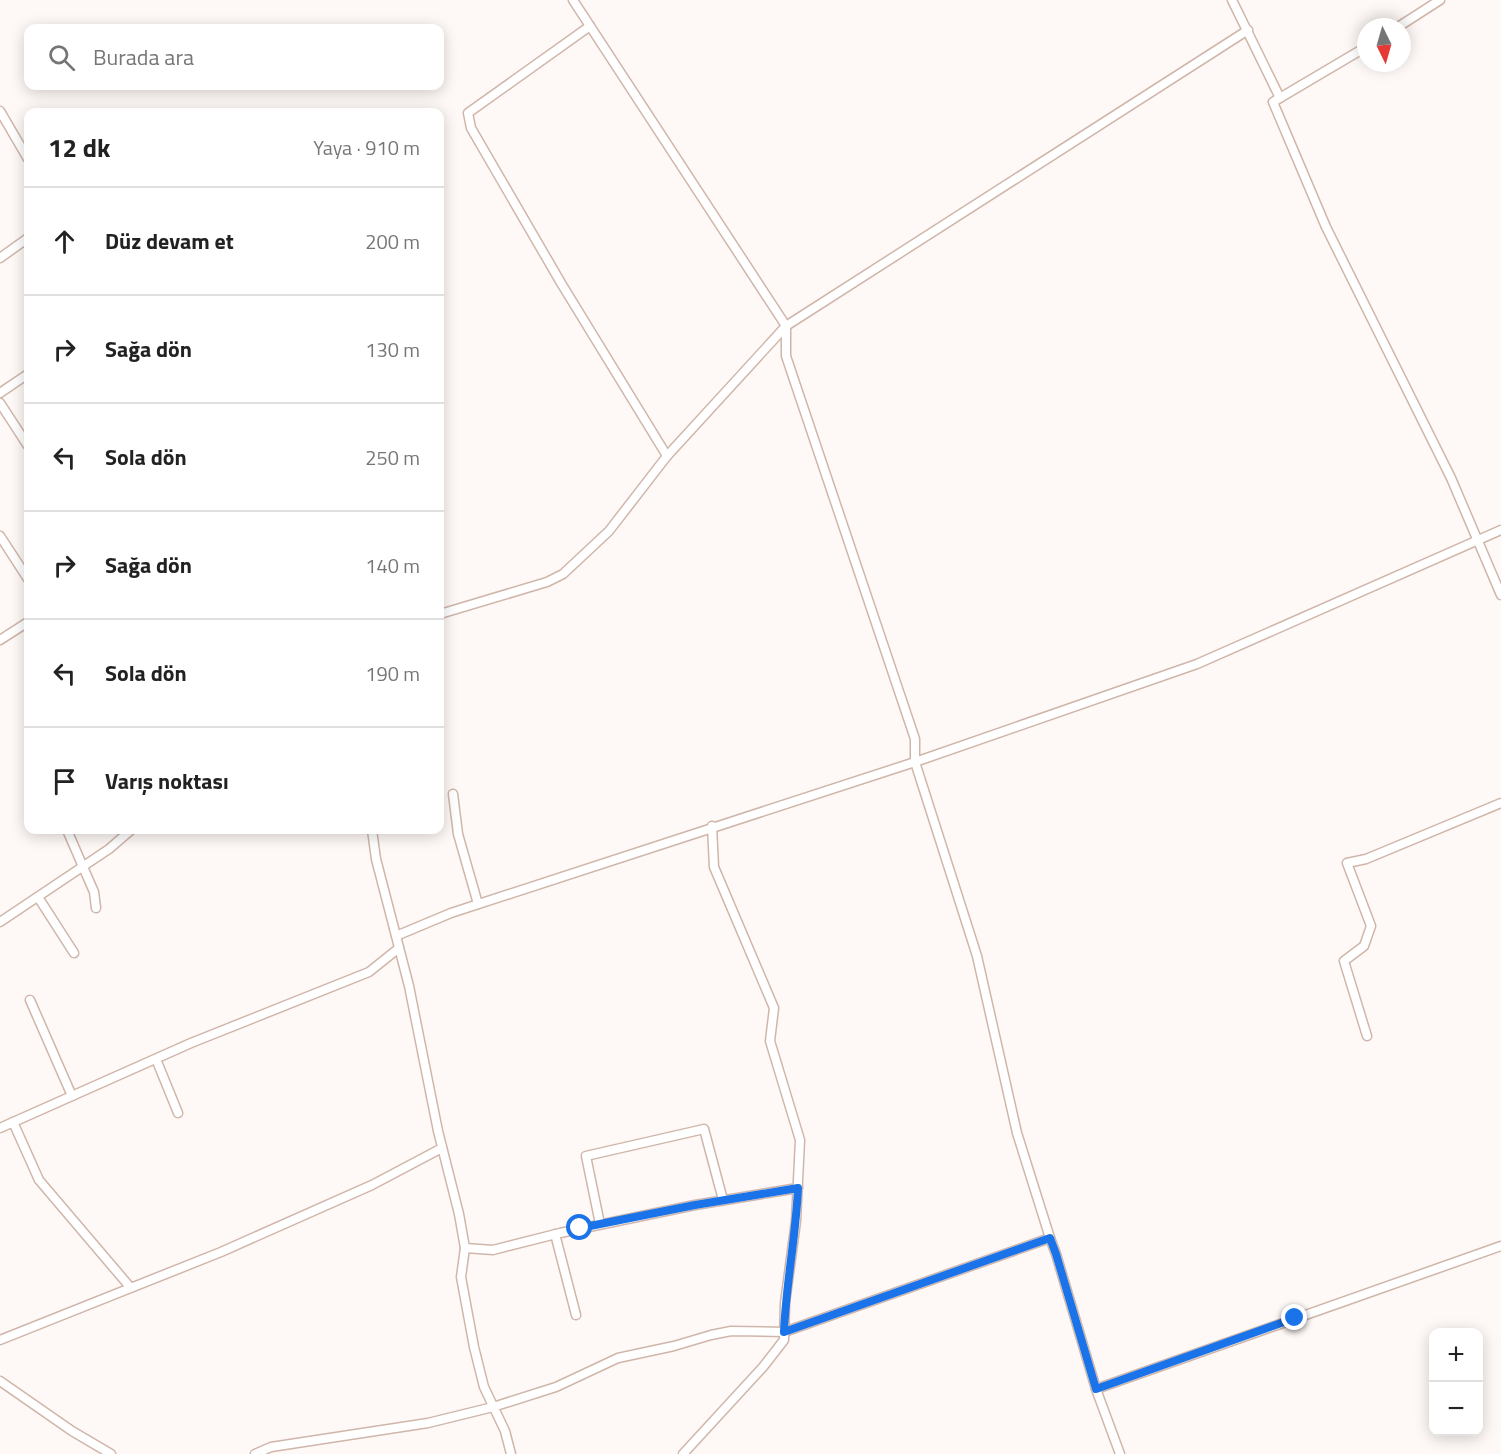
<!DOCTYPE html>
<html lang="tr">
<meta charset="utf-8">
<style>
body{margin:0;font-family:"Titillium Web",sans-serif;background:#f2f2f2;color:#222}
.controls{position:absolute;right:18px;bottom:18px;display:grid;overflow:hidden;border-radius:12px;box-shadow:0 3px 15px #0003}
.controls button{width:54px;height:54px;display:grid;place-items:center;padding:0;border:0;border-bottom:2px solid #e0e0e0;background:#fff;color:#222;font:30px sans-serif}
.compass{position:absolute;left:1357px;top:18px;width:54px;height:54px;border-radius:50%;background:#fff;box-shadow:0 3px 15px #0003;rotate:175deg}
.stop{position:absolute;width:18px;height:18px;margin:-14px;border:4px solid #1a73e8;border-radius:50%;background:#fff}
.stop.end{background:#1a73e8;border-color:#fff;box-shadow:0 2px 6px #0008}
.list{margin:0;padding:0;list-style:none}
h2{display:flex;justify-content:space-between;align-items:center;height:78px;margin:0;padding:0 24px;font-size:26px}
h2 small{font-size:20px;font-weight:400;color:#767676}
.list li{display:grid;grid-template-columns:39px 1fr auto;gap:18px;align-items:center;box-sizing:border-box;height:108px;padding:0 24px;border-top:2px solid #e0e0e0}
.list b{display:block;font-size:22px;white-space:nowrap}
.list em{font-size:20px;font-style:normal;color:#767676}
.icon{flex:none;width:33px;height:33px;fill:none;stroke:currentColor;stroke-width:2;stroke-linecap:round;stroke-linejoin:round}
.map{position:relative;flex:none;width:1501px;height:1454px;overflow:hidden}
.search{position:absolute;background:#fff;box-shadow:0 3px 15px #0003;left:24px;top:24px;width:420px;height:66px;display:flex;align-items:center;gap:15px;box-sizing:border-box;padding:0 21px;border-radius:12px;color:#767676;font-size:22px}
.panel{position:absolute;background:#fff;box-shadow:0 3px 15px #0003;left:24px;top:108px;width:420px;height:726px;border-radius:12px}
.map>svg:first-child{display:block}
.lines{fill:none;stroke-linecap:round;stroke-linejoin:round}
.street-casing{stroke:#d0b6aa;stroke-width:11}
.street{stroke:#fff;stroke-width:8}
.route{stroke:#1a73e8;stroke-width:8}
</style>
<div class="map">
<svg width="1501" height="1454" viewBox="0 0 1501 1454">
<rect width="100%" height="100%" fill="#fef9f6"/>
<g class="lines">
<defs>
<g id="street">
<path d="M573,0L786,326V356L915,739V762L977,956L1017,1133L1050,1238L1056,1254L1096,1389L1120,1454"/>
<path d="M1232,0L1280,98"/>
<path d="M590,26L468,113L471,128L561,283L667,456"/>
<path d="M1398,27L1440,0"/>
<path d="M1366,47L1273,102L1326,227L1451,478L1501,595"/>
<path d="M0,111L28,159"/>
<path d="M0,258L28,238"/>
<path d="M0,393L28,374"/>
<path d="M0,403L28,446"/>
<path d="M0,536L28,579"/>
<path d="M440,614L547,582L563,574L609,531L667,456L786,326L1248,30"/>
<path d="M0,640L28,622"/>
<path d="M453,794L458,834L478,904"/>
<path d="M67,830L94,892L96,908"/>
<path d="M372,830L376,859L409,986L438,1131L459,1214L465,1248L461,1277L474,1347L484,1387L505,1431L511,1454"/>
<path d="M38,897L74,953"/>
<path d="M0,922L109,849L131,830"/>
<path d="M396,936L451,913L915,762L1197,664L1501,530"/>
<path d="M30,1000L72,1096"/>
<path d="M1367,1036L1344,961L1364,946L1371,926L1347,863L1366,859L1501,803"/>
<path d="M156,1059L178,1113"/>
<path d="M13,1122L39,1180L130,1287"/>
<path d="M0,1128L191,1043L369,972L399,948"/>
<path d="M600,1224L586,1156L704,1129L723,1200"/>
<path d="M555,1234L576,1315"/>
<path d="M465,1248L493,1250L560,1233L695,1205L798,1188"/>
<path d="M0,1340L221,1252L372,1185L442,1148"/>
<path d="M0,1381L72,1431L111,1454"/>
<path d="M1096,1389L1501,1246"/>
<path d="M255,1454L271,1447L428,1423L493,1407L556,1387L618,1358L674,1346L711,1335L731,1331L784,1332L1050,1238"/>
<path d="M683,1454L763,1367L784,1340L785,1303L796,1221L800,1140L770,1041L774,1008L714,867L712,826"/>
</g>
</defs>
<!-- street casing -->
<use href="#street" class="street-casing"/>
<!-- street -->
<use href="#street" class="street"/>
</g>
<g class="lines">
<!-- route -->
<path class="route" d="M580,1228L695,1205L798,1188C796,1236 786,1283 784,1332L1050,1238L1056,1254L1096,1389L1295,1318"/>
</g>
</svg>
<div class="controls">
<button>+</button>
<button>−</button>
</div>
<svg class="compass" viewBox="-18 -18 36 36"><path d="M0-13l5 13h-10z" fill="#e53935"/><path d="M0 13l5-13h-10z" fill="#767676"/></svg>
<div class="stop" style="left:580px;top:1228px"></div>
<div class="stop end" style="left:1295px;top:1318px"></div>
<div class="search"><svg class="icon" aria-label="search" viewBox="0 0 24 24"><circle cx="10" cy="10" r="6"/><path d="M15 15l6 6"/></svg>Burada ara</div>
<section class="panel">
<h2>12 dk<small>Yaya · 910 m</small></h2>
<ul class="list">
<li><svg class="icon" aria-label="ahead" viewBox="0 0 24 24"><path d="M12 20V5M6 11l6-6 6 6"/></svg><div><b>Düz devam et</b></div><em>200 m</em></li>
<li><svg class="icon" aria-label="right" viewBox="0 0 24 24"><path d="M7 20v-9h11M14 6l5 5-5 5"/></svg><div><b>Sağa dön</b></div><em>130 m</em></li>
<li><svg class="icon" aria-label="left" viewBox="0 0 24 24"><path d="M17 20v-9H6M10 6l-5 5 5 5"/></svg><div><b>Sola dön</b></div><em>250 m</em></li>
<li><svg class="icon" aria-label="right" viewBox="0 0 24 24"><path d="M7 20v-9h11M14 6l5 5-5 5"/></svg><div><b>Sağa dön</b></div><em>140 m</em></li>
<li><svg class="icon" aria-label="left" viewBox="0 0 24 24"><path d="M17 20v-9H6M10 6l-5 5 5 5"/></svg><div><b>Sola dön</b></div><em>190 m</em></li>
<li><svg class="icon" aria-label="arrive" viewBox="0 0 24 24"><path d="M6 21V4h12l-3 4 3 4H6"/></svg><div><b>Varış noktası</b></div></li>
</ul>
</section>
</div>
